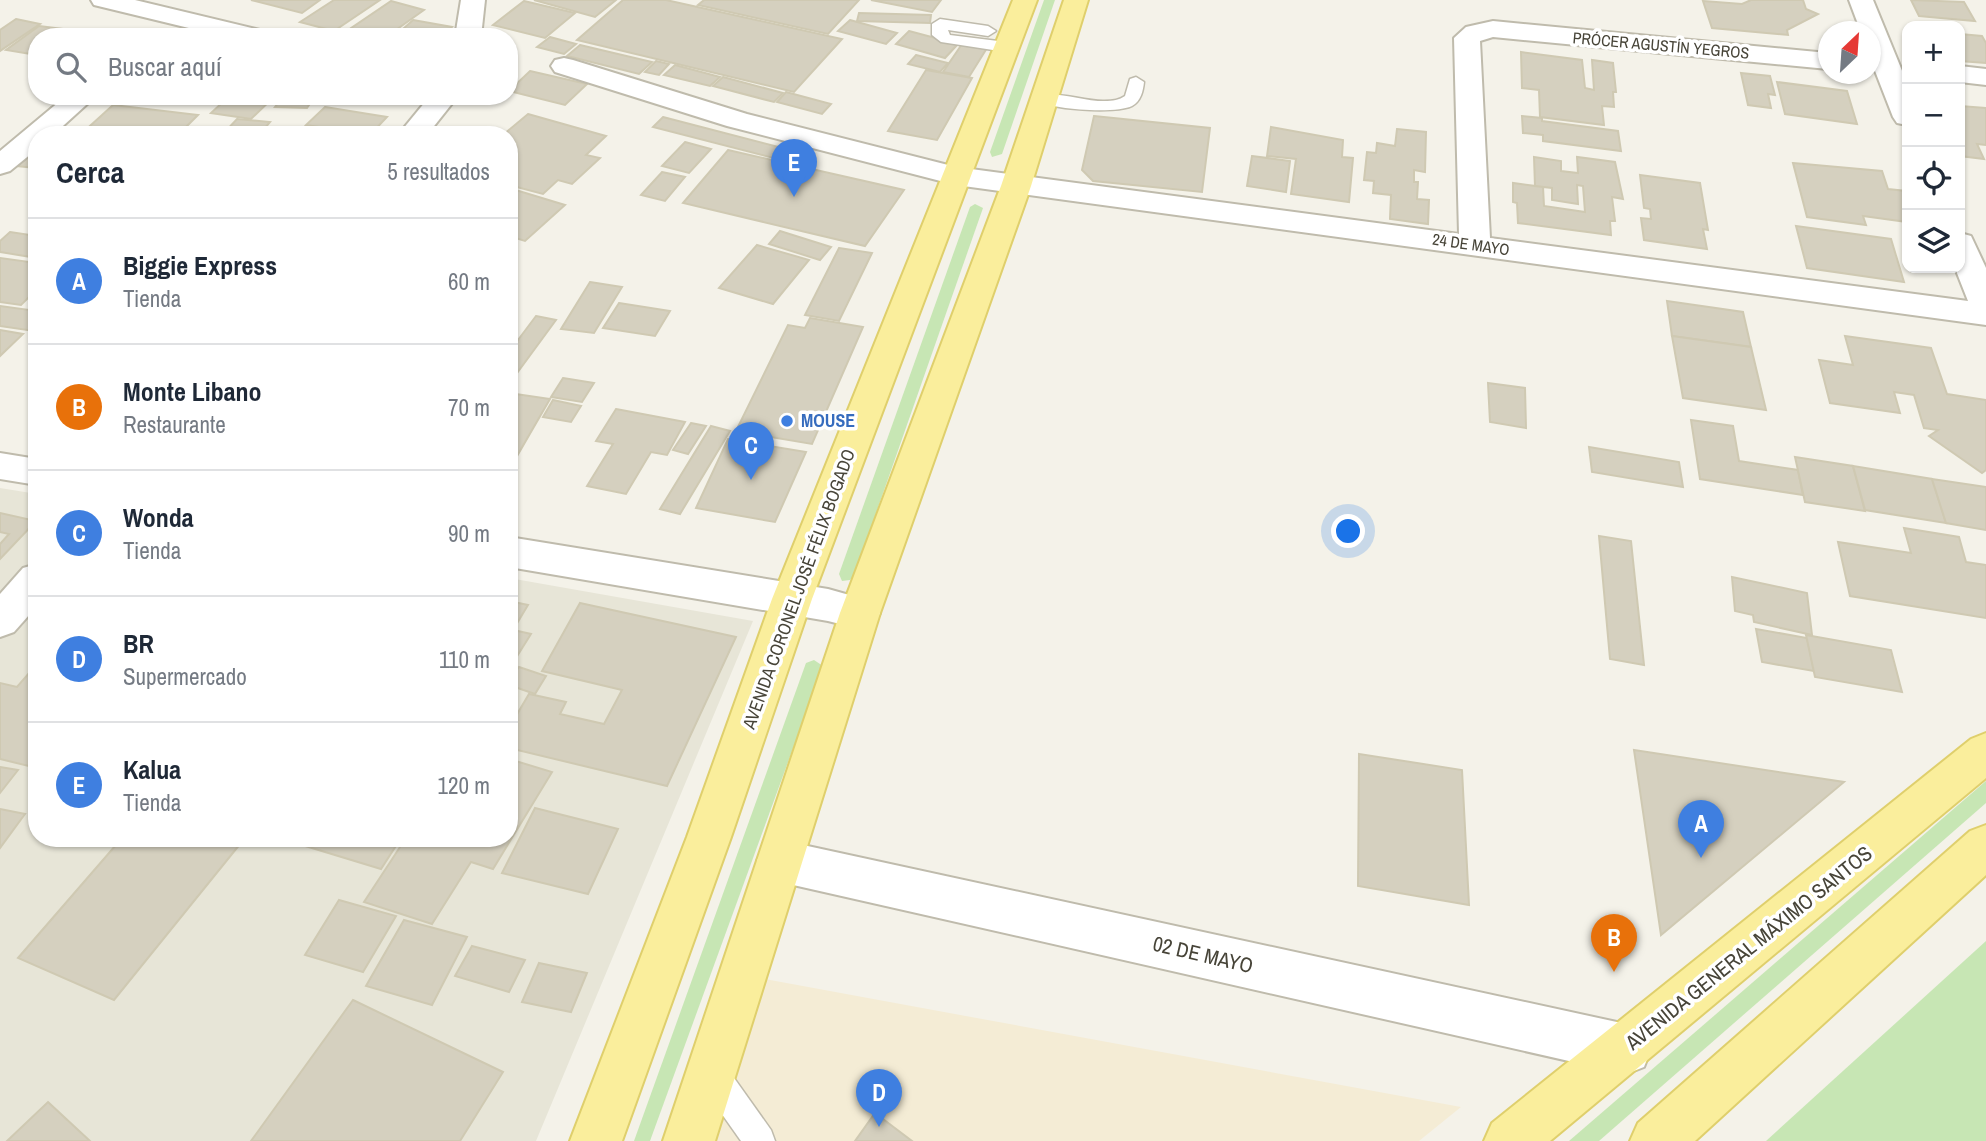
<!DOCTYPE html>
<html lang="es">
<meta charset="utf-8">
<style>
body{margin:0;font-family:"Archivo Narrow",sans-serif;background:#f2f2f3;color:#1f2937}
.controls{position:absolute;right:21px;top:21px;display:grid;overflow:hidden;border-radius:14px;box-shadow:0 2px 5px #0004}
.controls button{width:63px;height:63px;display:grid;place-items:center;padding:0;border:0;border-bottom:2px solid #e0e1e3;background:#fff;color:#1f2937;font:35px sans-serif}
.compass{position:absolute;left:1818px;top:21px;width:63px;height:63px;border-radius:50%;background:#fff;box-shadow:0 2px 5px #0004;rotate:25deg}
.you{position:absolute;left:1349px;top:532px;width:24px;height:24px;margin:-18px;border:5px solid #fff;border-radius:50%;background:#1a73e8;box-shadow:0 0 0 10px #1a73e833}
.badge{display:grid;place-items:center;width:46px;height:46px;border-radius:50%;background:#d93025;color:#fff;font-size:23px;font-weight:700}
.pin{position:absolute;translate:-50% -58px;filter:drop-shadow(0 2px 4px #0008)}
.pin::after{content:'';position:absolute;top:37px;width:24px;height:21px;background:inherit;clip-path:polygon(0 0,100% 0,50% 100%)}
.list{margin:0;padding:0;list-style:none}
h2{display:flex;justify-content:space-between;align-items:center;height:91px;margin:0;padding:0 28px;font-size:30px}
h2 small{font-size:23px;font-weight:400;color:#747a83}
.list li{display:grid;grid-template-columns:46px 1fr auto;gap:21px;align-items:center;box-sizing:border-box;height:126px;padding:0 28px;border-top:2px solid #e0e1e3}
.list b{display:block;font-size:26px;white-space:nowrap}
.list p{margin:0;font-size:23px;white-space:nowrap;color:#747a83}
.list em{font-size:23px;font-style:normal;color:#747a83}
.icon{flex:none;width:38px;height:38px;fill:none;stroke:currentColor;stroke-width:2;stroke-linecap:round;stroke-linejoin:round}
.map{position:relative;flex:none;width:1986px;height:1141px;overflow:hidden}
.search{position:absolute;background:#fff;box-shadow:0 2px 5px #0004;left:28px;top:28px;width:490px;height:77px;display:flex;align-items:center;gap:18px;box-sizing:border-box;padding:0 24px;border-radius:28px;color:#747a83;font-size:26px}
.panel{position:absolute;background:#fff;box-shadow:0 2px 5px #0004;left:28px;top:126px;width:490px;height:721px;border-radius:28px}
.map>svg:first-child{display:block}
.residential{fill:#e7e5d7}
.commercial{fill:#f4ecd5}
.green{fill:#c7e6b4}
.building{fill:#d5d0bf;stroke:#cfc9b2;stroke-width:2}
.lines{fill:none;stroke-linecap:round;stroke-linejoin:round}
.lane-casing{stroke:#bfbbac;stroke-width:3}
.street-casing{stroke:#bfbbac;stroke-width:4}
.primary-casing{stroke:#dfcf6c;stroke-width:4}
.lane{fill:#fff;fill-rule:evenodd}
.street{fill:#fff;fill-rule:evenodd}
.primary{fill:#faee9c;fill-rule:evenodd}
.shop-dot{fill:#3f7fe0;stroke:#fff;stroke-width:2.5}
.labels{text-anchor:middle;stroke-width:7;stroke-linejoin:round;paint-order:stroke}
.far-street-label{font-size:16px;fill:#474438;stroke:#fff}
.shop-label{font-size:18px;font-weight:bold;fill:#366cbe;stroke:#fff;text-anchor:start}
.street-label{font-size:18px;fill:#474438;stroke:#fff}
.near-street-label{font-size:21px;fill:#474438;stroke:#fff}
</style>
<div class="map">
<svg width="1986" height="1141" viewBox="0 0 1986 1141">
<rect width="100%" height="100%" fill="#f4f2e9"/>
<!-- residential -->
<path class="residential" d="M0,488L37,494V838H509V578L753,621L536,1141H0Z"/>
<!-- commercial -->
<path class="commercial" d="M748,976L1461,1107L1419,1141H708Z"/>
<!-- green -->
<g class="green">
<path d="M1044,0H1055L1002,154L992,157L990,152Z"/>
<path d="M975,204L983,208L854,576L850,580L842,581L839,574L970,207Z"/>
<path d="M814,660L823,666L650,1141H634L806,663Z"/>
<path d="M1986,781V803L1599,1141H1569Z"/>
<path d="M1986,941V1141H1766Z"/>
</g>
<!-- building -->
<g class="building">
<path d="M251,0H320L302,13Z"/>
<path d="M334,0H380L334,31L300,22Z"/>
<path d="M534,0H616L595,17Z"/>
<path d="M623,0H666L842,39L794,92L577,40Z"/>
<path d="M704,0H859L828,34L698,5Z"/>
<path d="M871,0H941L932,12Z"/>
<path d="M1751,0H1803L1806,9L1818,14L1787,30L1788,35L1712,28L1703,1L1742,4Z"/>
<path d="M1911,0L1964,2L1975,21L1919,16Z"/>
<path d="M391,1L424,10L386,37L341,35Z"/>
<path d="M524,1L575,13L545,38L493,25Z"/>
<path d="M859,13L931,15L930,23L857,21Z"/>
<path d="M16,19L40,24L0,51V30Z"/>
<path d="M413,20L452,27L442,37H394Z"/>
<path d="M850,20L897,33L886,44L838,31Z"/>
<path d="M39,26L87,32L81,37H37V55L6,50Z"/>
<path d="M909,31L958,44L945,58L896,44Z"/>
<path d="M1960,34L1982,36L1986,43V63L1960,61Z"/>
<path d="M550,37L576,44L564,54L537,47Z"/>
<path d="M962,44L987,48L969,77L943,72Z"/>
<path d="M580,45L652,62L639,74L567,56Z"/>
<path d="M1521,52L1582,60L1585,88L1594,90L1592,60L1613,63L1616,92H1613L1614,107L1602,106L1604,125L1540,117L1539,90L1522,88Z"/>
<path d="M916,55L948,63L940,72L908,64Z"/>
<path d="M656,61L669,64L659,75L645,72Z"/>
<path d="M675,65L720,77L710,86L664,75Z"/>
<path d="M926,70L972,78L937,140L888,131Z"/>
<path d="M530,71L587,84L565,105L509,91Z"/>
<path d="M1741,73L1770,76L1775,95L1768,94L1771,108L1748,105Z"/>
<path d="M723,77L783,93L774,102L713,86Z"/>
<path d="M1777,82L1847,91L1857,124L1785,114Z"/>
<path d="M786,92L831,104L822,114L777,102Z"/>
<path d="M257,96H275L251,119L211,113L225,100L249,103Z"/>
<path d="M283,97L313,99L307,108L275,107Z"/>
<path d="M113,105L198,115L178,135H80Z"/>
<path d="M1960,106L1986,108V145L1977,144L1984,159L1960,156Z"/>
<path d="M325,107L387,117L370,135L306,125Z"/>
<path d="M528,114L606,136L586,155L600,158L572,184L558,180L543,194L509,185V135H503Z"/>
<path d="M1094,116L1210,128L1202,192L1093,181L1082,170Z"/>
<path d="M1522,116L1542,118V121L1618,131L1621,151L1543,141V135L1523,133Z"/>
<path d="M663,117L798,152L789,162L653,127Z"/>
<path d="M237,119L270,122L259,135H222Z"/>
<path d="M1271,127L1343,140L1342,157L1353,158L1349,202L1291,194L1296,159L1267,156Z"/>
<path d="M283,128L349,135H277Z"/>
<path d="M1397,129L1426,132L1425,172L1414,170V182H1418L1417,199L1429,200L1428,224L1390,219L1391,195L1373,193L1374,181L1364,180L1367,152L1376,153L1377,143L1395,146Z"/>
<path d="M37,137L35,168L6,165Z"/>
<path d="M685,142L711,149L689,173L662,166Z"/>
<path d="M728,150L904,190L865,246L683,203Z"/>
<path d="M1252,156L1290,161L1286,192L1247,186Z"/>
<path d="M1534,157L1561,161V171L1578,173L1577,157L1615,162L1623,199L1612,197L1615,221H1610L1611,235L1518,223L1517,203L1513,202V183L1543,187L1544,206L1585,212L1583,186L1577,185L1578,204L1552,200V188L1535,186Z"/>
<path d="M1793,163L1882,171L1888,189L1906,191L1907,222L1863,216L1866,225L1807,217Z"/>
<path d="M662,172L685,177L665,201L641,195Z"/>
<path d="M1640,175L1700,183L1708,230L1703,229L1707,249L1644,240L1641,218L1651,219L1650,209L1644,208Z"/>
<path d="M509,188L565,205L525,241L509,236Z"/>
<path d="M1796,226L1891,239L1904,282L1807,268Z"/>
<path d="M780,231L831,247L820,260L769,244Z"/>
<path d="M10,232L37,236V258L0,252V241Z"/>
<path d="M757,245L809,260L773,304L719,288Z"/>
<path d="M839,248L872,253L839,321L805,315Z"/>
<path d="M0,258L37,263V289L21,305L0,302Z"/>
<path d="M590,282L622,287L594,333L561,329Z"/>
<path d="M1667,301L1743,312L1751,347L1672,336Z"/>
<path d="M619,303L670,311L655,336L603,328Z"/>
<path d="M0,306L37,311V327L34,331L0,326Z"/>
<path d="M536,316L556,320L509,384V352Z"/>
<path d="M810,318L863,327L812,444L736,431L788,325L805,328Z"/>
<path d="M0,330L23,334L0,356Z"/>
<path d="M1672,336L1751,347L1766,410L1683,398Z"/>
<path d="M1845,336L1931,348L1947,394L1986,400V470L1982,473L1929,436L1938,430L1924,428L1914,395L1894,392L1900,413L1830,403L1819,360L1853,365Z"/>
<path d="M563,378L594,383L582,402L551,397Z"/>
<path d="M1488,383L1525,388L1526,428L1490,422Z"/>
<path d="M509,393L550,399L509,470Z"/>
<path d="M553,400L581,406L571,422L543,417Z"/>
<path d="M616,409L685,422L667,455L651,452L626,494L587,486L613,444L596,441Z"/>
<path d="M1691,420L1733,426L1739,461L1798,470L1803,495L1700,479Z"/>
<path d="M691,423L706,426L688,454L673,450Z"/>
<path d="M711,426L730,431L680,514L660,509Z"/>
<path d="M728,439L806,452L775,522L696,508Z"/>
<path d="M1589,447L1679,462L1683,487L1592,472Z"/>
<path d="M1795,457L1853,466L1865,511L1805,502Z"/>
<path d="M1853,466L1932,479L1946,523L1865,510Z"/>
<path d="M1932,479L1986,487V530L1946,523Z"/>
<path d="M0,513L36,521L0,559V544L9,534L0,532Z"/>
<path d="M1904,528L1959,537L1966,562L1986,565V618L1850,596L1838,542L1911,553Z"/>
<path d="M1599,536L1631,541L1644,665L1610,659Z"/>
<path d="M1732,577L1807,593L1812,635L1754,622L1753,615L1735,611Z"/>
<path d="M509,601L528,605L516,625L509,623Z"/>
<path d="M580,603L736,637L667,786L509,748V728L529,694L566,702L560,714L604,724L622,690L542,671Z"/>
<path d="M509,629L531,634L509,669Z"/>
<path d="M1756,629L1807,638L1814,671L1762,662Z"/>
<path d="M1806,635L1891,650L1902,692L1815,677Z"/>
<path d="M37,664V768L0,759V683L17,687Z"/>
<path d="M519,667L546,676L535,694L509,685V680Z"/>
<path d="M1634,750L1844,782L1661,935Z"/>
<path d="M1359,754L1462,770L1469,905L1358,886Z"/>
<path d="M509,759L552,772L493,869L471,862L432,924L364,902L406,838H509Z"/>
<path d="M0,767L18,770L0,793Z"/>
<path d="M535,808L618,829L588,894L502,873Z"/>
<path d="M0,809L25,814L0,848Z"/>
<path d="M122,838H245L114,1000L18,958Z"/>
<path d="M279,838H401L381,869Z"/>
<path d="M339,900L396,916L363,972L305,955Z"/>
<path d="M404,920L467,937L432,1005L366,986Z"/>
<path d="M472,946L525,960L509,992L455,976Z"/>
<path d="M539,963L587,973L571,1012L522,1002Z"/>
<path d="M353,1000L503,1072L460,1141H251Z"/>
<path d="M48,1102L90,1141H7Z"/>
<path d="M875,1113L912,1141H855Z"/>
</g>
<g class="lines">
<defs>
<g id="lane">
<path d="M940,19L988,26L996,31L988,36L948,30L950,35L1006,42L1014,47L1006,52L941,42L932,35V24Z"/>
<path d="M1136,77L1144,82C1143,91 1141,101 1132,106C1117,114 1047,110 1036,99C1051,84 1102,112 1125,96L1130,79Z"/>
<path d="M711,1057L722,1061L771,1130L775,1141H741L700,1083L696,1072L700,1061Z"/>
</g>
<g id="street">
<path d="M91,0H135L268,32L272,37H226L94,5Z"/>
<path d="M461,0H485L481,37H455Z"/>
<path d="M1849,0H1873L1907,83V125L1897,123L1893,117L1870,58V32H1861Z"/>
<path d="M1493,21L1828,53V69L1493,37L1480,41L1490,238L1968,301L1955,268H1960V233L1971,236L1986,268V325L956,185L727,126L555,72L551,66L555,60L564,58L573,60L747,114L956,167L1459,234L1454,38L1466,27Z"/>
<path d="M1960,66L1986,69V85L1960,82Z"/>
<path d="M66,96H96L53,135H37V149L10,171L0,174V151Z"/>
<path d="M430,96H458L427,135H398Z"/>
<path d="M0,453L37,459V485L0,479Z"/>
<path d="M509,537L828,589L874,602L880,613L874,624L860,629L828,621L509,567Z"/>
<path d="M37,564V606L14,632L0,637V594L23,568Z"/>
<path d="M780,840L1626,1024L1644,1031L1651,1049L1644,1067L1626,1074L780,882L764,876L757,861L764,846Z"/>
</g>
<g id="primary">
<path d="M1013,0H1037L812,599L731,837L622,1141H570L687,837L772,599Z"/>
<path d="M1064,0H1088L1031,186L880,613L715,1141H663L840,613L1001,186Z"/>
<path d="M1986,733V778L1550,1141H1484L1492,1123L1971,739Z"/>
<path d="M1986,825V875L1695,1141H1630L1638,1123L1970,831Z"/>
</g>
</defs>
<!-- lane casing -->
<use href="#lane" class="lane-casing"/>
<!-- street casing -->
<use href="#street" class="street-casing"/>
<!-- primary casing -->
<use href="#primary" class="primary-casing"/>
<!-- lane -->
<use href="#lane" class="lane"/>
<!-- street -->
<use href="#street" class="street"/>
<!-- primary -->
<use href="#primary" class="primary"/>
</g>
<!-- markers -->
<circle class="shop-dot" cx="787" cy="421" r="7"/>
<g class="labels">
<!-- far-street labels -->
<g class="far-street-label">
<text transform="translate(1661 45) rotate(5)" y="6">PRÓCER AGUSTÍN YEGROS</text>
<text transform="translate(1471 244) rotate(8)" y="6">24 DE MAYO</text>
</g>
<!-- shop labels -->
<g class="shop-label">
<text x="801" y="427">MOUSE</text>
</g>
<!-- street labels -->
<g class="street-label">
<text transform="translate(799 589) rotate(-70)" y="6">AVENIDA CORONEL JOSÉ FÉLIX BOGADO</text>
</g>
<!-- near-street labels -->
<g class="near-street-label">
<text transform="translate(1749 948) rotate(-39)" y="7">AVENIDA GENERAL MÁXIMO SANTOS</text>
<text transform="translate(1203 955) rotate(13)" y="7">02 DE MAYO</text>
</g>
</g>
</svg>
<div class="controls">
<button>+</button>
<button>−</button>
<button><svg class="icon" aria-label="locate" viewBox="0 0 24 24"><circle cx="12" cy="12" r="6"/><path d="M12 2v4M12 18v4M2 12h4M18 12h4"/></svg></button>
<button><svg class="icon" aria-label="layers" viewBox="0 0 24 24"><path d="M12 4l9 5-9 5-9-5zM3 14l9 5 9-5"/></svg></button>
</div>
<svg class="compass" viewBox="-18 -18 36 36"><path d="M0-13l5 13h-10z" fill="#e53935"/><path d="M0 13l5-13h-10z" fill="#747a83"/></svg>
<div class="you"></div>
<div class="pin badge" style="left:1701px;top:858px;background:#3f7fe0">A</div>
<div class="pin badge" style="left:1614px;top:972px;background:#e8710a">B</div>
<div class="pin badge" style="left:751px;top:480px;background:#3f7fe0">C</div>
<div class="pin badge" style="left:879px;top:1127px;background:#3f7fe0">D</div>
<div class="pin badge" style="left:794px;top:197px;background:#3f7fe0">E</div>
<div class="search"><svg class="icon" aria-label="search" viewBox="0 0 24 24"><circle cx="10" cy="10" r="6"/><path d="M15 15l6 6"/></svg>Buscar aquí</div>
<section class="panel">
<h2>Cerca<small>5 resultados</small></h2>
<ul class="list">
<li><span class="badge" style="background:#3f7fe0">A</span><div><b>Biggie Express</b><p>Tienda</p></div><em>60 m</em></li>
<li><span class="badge" style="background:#e8710a">B</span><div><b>Monte Libano</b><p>Restaurante</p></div><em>70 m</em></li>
<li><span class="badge" style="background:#3f7fe0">C</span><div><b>Wonda</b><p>Tienda</p></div><em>90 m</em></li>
<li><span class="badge" style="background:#3f7fe0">D</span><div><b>BR</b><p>Supermercado</p></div><em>110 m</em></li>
<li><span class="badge" style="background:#3f7fe0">E</span><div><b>Kalua</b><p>Tienda</p></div><em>120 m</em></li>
</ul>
</section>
</div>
